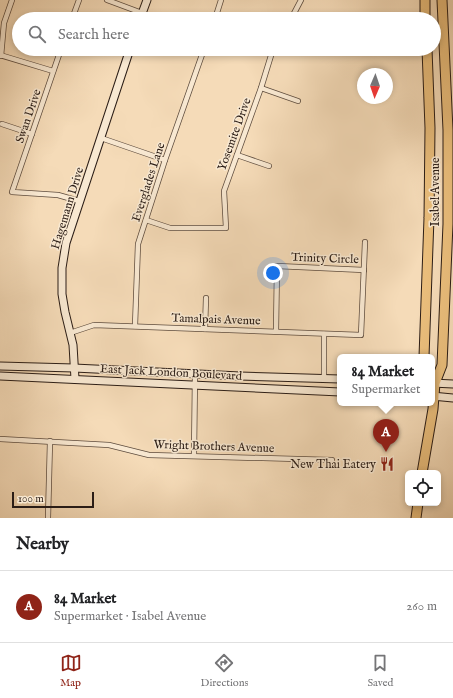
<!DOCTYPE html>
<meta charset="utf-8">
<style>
body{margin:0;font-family:"IM FELL English",serif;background:#f6f6f6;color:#202124}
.controls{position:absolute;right:12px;bottom:12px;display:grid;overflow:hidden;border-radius:6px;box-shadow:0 2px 6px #0003}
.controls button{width:36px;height:36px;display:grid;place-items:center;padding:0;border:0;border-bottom:1px solid #e0e0e0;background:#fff;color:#202124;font:20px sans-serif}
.compass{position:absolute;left:357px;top:68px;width:36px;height:36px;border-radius:50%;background:#fff;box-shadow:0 2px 6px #0003;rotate:182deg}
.scale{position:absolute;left:12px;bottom:10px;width:82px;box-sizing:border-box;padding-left:4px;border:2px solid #2b1d16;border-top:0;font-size:11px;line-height:14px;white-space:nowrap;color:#2b1d16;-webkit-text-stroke:3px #f8e8d1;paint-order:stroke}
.you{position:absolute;left:273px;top:273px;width:14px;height:14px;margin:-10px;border:3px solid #fff;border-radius:50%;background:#1a73e8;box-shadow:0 0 0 6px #1a73e833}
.badge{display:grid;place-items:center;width:26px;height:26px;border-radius:50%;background:#8f2418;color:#fff;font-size:13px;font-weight:700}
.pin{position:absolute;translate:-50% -33px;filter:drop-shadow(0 1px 2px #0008)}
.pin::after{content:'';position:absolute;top:21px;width:14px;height:12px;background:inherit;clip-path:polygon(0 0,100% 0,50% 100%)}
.popup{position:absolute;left:337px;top:354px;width:98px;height:52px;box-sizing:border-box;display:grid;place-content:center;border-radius:6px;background:#fff;filter:drop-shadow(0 1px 3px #0005);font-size:13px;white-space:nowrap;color:#757577}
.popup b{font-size:15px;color:#202124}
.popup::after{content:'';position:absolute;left:50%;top:100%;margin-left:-8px;border:8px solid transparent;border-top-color:#fff}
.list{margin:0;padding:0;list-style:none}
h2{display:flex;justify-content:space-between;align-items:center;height:52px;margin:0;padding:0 16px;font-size:17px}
h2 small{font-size:13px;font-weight:400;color:#757577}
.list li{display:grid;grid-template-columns:26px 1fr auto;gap:12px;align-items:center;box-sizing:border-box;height:72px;padding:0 16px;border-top:1px solid #e0e0e0}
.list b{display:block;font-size:15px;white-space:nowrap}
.list p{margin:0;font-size:13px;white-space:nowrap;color:#757577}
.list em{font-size:13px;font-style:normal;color:#757577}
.icon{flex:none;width:22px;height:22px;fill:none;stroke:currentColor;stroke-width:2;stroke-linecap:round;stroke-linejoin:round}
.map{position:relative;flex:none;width:453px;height:518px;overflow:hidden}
.search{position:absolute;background:#fff;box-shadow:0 2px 6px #0003;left:12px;right:12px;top:12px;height:44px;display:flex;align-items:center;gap:10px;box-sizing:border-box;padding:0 14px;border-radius:22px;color:#757577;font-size:15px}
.sheet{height:124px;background:#fff}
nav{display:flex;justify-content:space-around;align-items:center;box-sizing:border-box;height:56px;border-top:1px solid #e0e0e0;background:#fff;font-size:11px;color:#757577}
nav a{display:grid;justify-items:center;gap:2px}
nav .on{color:#8f2418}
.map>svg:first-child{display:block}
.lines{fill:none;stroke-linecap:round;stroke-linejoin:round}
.street-casing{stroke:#5e4c3e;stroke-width:6}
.secondary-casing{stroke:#2b1d16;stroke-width:9}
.highway-casing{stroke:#2b1d16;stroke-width:11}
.street{stroke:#f8e8d1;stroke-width:4.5}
.secondary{stroke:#f8e8d1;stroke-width:7}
.highway{stroke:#eabe7c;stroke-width:9}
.labels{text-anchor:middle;stroke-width:3;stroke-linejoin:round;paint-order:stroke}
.street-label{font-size:12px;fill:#2b1d16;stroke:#f8e8d1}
.poi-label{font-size:12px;fill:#2b1d16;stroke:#f8e8d1;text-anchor:end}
</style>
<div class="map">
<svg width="453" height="518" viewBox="0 0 453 518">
<rect width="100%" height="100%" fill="#f5dbb8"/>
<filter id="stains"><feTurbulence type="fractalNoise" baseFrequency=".005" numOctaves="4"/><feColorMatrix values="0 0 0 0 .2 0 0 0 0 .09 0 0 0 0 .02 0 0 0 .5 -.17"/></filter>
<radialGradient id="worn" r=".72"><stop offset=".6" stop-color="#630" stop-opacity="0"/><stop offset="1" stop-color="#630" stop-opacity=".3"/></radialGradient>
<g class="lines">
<defs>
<g id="street">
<path d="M107,0L142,13"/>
<path d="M72,19L79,0"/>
<path d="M215,19L221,0"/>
<path d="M291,19L301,0"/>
<path d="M61,49L12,192L58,195L79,201"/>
<path d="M0,55L53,71"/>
<path d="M1,56L4,23L12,0"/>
<path d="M261,88L298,101"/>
<path d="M2,124L32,134"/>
<path d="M101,138L165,160"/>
<path d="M237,155L269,166"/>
<path d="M146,220L170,228H226L224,191L261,88L273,49"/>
<path d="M135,326L138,244L165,160L204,49"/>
<path d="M205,329L206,298"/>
<path d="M276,331L277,266L364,270"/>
<path d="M70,333L94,325L361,335L365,242"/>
<path d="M324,379V334"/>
<path d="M0,439L109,445L149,455L332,460"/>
<path d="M194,455L195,374"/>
<path d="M48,518L50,441"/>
</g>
<g id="secondary">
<path d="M140,19L147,0"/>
<path d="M0,366L74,368L240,376L340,379"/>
<path d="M0,376L340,392"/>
<path d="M75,379L73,345L65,312L62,294V268L66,243L130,49"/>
<path d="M432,383L453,384"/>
<path d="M432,396L453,398"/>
</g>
<g id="highway">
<path d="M425,0V19"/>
<path d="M424,357L429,218L430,128L427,49"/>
<path d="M422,473L433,409L435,383L442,365L448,224V130L442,0"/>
<path d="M416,518L418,503"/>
</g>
</defs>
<!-- street casing -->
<use href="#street" class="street-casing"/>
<!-- secondary casing -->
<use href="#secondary" class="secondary-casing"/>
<!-- highway casing -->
<use href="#highway" class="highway-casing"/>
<!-- street -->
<use href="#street" class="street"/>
<!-- secondary -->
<use href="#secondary" class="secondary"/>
<!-- highway -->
<use href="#highway" class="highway"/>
</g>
<!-- icons -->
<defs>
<symbol id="restaurant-bare" viewBox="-9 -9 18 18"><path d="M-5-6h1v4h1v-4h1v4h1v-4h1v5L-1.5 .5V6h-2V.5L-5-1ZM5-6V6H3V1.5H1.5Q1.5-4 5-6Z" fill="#8f2418" stroke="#f8e8d1" stroke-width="2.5" paint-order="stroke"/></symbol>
</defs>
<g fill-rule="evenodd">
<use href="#restaurant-bare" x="377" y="454" width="20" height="20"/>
</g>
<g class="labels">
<!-- street labels -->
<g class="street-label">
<text transform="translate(28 116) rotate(-71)" y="4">Swan Drive</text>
<text transform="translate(234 134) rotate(-70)" y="4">Yosemite Drive</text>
<text transform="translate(148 182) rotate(-72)" y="4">Everglades Lane</text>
<text transform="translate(435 192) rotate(-90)" y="4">Isabel Avenue</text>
<text transform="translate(67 208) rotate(-73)" y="4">Hagemann Drive</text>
<text transform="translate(325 258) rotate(2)" y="4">Trinity Circle</text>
<text transform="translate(216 319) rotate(2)" y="4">Tamalpais Avenue</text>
<text transform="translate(171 372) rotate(3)" y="4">East Jack London Boulevard</text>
<text transform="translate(214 446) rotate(2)" y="4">Wright Brothers Avenue</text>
</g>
<!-- poi labels -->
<g class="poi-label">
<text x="376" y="468">New Thai Eatery</text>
</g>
</g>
<rect width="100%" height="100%" filter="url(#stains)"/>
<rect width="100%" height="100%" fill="url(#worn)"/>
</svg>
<div class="controls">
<button><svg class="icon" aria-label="locate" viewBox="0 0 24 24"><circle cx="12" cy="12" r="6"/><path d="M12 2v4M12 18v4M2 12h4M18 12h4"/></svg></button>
</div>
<svg class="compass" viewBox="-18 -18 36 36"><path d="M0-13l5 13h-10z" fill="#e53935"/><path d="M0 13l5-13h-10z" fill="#757577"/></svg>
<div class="scale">100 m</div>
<div class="you"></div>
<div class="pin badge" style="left:386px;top:452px">A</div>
<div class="popup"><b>84 Market</b>Supermarket</div>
<div class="search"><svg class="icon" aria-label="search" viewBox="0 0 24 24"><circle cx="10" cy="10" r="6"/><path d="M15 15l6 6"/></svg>Search here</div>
</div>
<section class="sheet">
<h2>Nearby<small></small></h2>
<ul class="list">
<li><span class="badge">A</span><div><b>84 Market</b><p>Supermarket · Isabel Avenue</p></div><em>260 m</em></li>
</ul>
</section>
<nav>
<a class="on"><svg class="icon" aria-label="map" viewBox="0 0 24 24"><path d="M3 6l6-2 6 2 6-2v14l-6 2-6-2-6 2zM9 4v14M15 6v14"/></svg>Map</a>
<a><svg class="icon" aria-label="directions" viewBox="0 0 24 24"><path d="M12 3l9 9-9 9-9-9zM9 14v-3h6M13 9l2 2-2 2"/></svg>Directions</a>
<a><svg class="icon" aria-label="saved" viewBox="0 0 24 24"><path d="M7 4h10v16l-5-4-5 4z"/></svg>Saved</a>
</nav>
